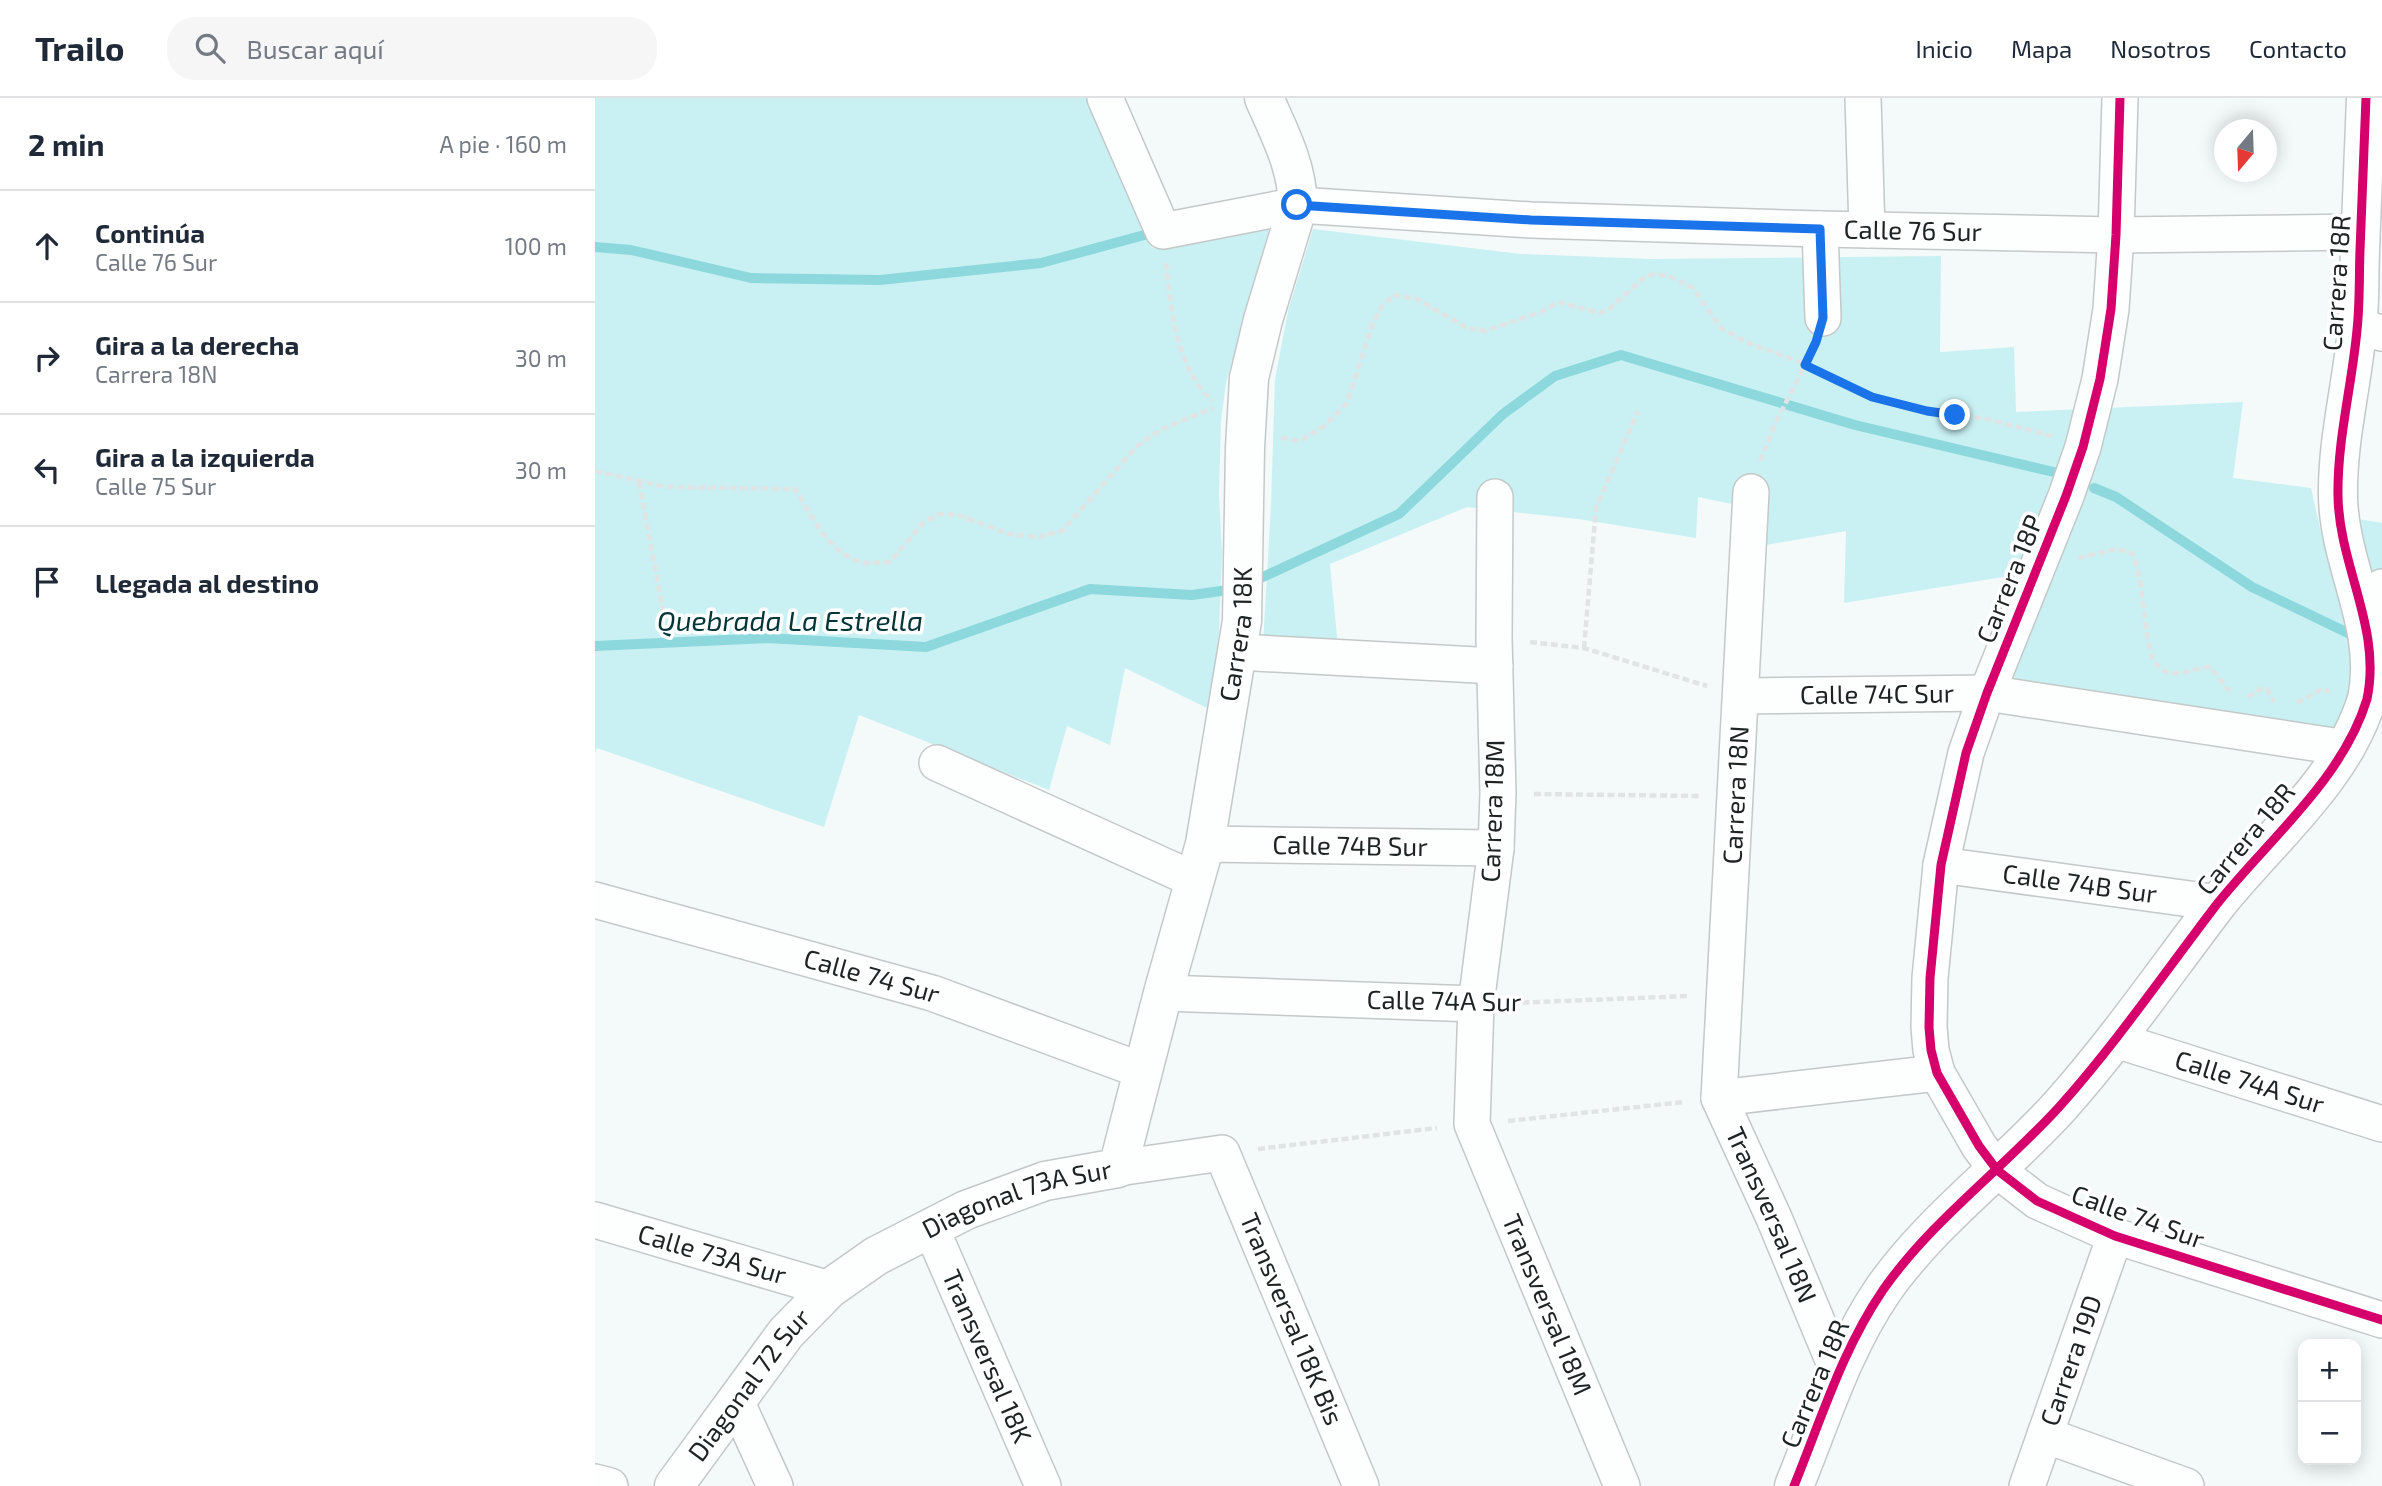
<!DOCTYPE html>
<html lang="es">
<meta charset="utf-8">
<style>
body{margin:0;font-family:"Exo 2",sans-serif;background:#f6f6f7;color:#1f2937}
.controls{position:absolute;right:21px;bottom:21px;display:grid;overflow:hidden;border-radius:14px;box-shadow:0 4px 18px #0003}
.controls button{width:63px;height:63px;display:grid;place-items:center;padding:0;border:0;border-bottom:2px solid #e0e1e3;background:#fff;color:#1f2937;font:35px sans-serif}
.compass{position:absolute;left:1619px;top:21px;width:63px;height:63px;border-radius:50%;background:#fff;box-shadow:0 4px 18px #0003;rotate:199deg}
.stop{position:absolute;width:21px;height:21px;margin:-16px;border:5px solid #1a73e8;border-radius:50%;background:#fff}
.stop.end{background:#1a73e8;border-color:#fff;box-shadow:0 2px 7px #0008}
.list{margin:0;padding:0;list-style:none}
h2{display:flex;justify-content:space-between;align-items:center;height:91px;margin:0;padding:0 28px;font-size:30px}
h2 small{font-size:23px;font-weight:400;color:#747a83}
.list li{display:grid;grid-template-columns:46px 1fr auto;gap:21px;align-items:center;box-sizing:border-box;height:112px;padding:0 28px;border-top:2px solid #e0e1e3}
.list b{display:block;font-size:26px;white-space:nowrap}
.list p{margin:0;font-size:23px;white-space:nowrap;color:#747a83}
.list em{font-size:23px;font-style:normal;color:#747a83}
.icon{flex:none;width:38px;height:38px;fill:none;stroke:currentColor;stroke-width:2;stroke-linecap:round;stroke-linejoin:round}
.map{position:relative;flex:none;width:1787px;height:1388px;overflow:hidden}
header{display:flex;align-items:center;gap:42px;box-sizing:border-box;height:98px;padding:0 35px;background:#fff;border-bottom:2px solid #e0e1e3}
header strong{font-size:33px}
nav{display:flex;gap:38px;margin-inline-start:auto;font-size:24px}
.search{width:490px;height:63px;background:#f6f6f7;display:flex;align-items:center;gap:18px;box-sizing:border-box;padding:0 24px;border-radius:28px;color:#747a83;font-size:26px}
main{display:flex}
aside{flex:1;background:#fff}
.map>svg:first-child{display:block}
.green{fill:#c9f1f3}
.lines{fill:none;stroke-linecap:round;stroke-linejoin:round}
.stream{stroke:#8dd8dd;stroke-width:10}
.street-casing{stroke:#c4c8c8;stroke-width:38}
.secondary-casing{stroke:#c4c8c8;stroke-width:41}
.path{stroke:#e1e4e4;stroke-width:4.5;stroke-dasharray:7 3.5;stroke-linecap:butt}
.street{stroke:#fdfefe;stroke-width:35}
.secondary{stroke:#fdfefe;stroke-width:38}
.cycleway-casing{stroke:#fff;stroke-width:13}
.cycleway{stroke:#d6006c;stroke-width:9}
.route{stroke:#1a73e8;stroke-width:9}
.labels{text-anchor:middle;stroke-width:7;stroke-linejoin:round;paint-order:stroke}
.street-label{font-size:26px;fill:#1d2222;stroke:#fff}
.water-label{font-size:28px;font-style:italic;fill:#013538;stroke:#fff}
</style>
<header>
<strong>Trailo</strong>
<div class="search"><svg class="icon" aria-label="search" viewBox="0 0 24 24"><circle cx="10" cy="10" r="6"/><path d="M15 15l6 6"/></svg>Buscar aquí</div>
<nav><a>Inicio</a><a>Mapa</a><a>Nosotros</a><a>Contacto</a></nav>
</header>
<main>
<aside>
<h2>2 min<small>A pie · 160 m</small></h2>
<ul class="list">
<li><svg class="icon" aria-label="ahead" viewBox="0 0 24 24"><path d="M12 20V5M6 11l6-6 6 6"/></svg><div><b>Continúa</b><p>Calle 76 Sur</p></div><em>100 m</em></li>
<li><svg class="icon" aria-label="right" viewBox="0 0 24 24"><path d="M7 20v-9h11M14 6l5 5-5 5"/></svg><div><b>Gira a la derecha</b><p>Carrera 18N</p></div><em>30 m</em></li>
<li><svg class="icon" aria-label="left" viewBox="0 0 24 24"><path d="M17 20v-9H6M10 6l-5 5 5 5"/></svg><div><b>Gira a la izquierda</b><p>Calle 75 Sur</p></div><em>30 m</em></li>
<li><svg class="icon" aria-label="arrive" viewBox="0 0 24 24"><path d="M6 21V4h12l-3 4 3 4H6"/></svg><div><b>Llegada al destino</b></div></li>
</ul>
</aside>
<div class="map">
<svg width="1787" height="1388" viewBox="0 0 1787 1388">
<rect width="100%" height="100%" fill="#f4fafa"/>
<!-- green -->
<g class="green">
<path d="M0,0H492L557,150L675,127L631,285L626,323L624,396L627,455L624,535L614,611L530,570L515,647L472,628L454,692L264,617L229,729L2,650L0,655Z"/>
<path d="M718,131L926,156L1056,161L1346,158L1345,254L1419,249L1421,314L1648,304L1638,380L1716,390L1728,443L1752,510L1764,561L1748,619L1737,635L1381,583L1414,478L1249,505L1251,433L1143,452L1146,408L1103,399L1101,440L983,421L872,409L735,466L743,549L668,546L676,407L680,281L693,213Z"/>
<path d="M1763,421L1787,425V497L1772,459Z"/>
</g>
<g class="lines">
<!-- stream -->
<g class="stream">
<path d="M0,149L36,152L156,180L285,182L446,165L553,136"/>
<path d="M1499,390L1521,399L1657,489L1755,536"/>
<path d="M668,479L804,416L908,316L960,278L1026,257L1260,327L1463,375"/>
<path d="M0,548L172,540L331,549L495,491L597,497L633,492"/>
</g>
<defs>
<g id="street">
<path id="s1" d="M510,0L568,133L703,107L936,122L1225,131L1521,137L1766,134"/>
<path d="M1268,0L1272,132"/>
<path d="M1525,0L1521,137L1516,211L1505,281L1488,349L1471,398L1392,595L1371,655L1346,767L1335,880L1334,929L1336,952L1342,975L1384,1048L1402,1072L1442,1103L1520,1138L1787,1222"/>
<path d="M1225,131L1228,220"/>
<path d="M1763,229L1787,235"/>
<path id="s2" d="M1156,394L1124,1000L1179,1120L1243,1274"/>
<path id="s3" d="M900,399L899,540L903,695L901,750L881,906L877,1026L1027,1388"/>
<path d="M1774,527L1787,489"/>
<path d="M643,554L900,568"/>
<path id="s4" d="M1147,598L1392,595L1752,650"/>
<path d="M342,665L600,782"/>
<path id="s5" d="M610,746L901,750"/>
<path id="s6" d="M1346,767L1624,805"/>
<path id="s7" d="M0,802L337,895L548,973"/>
<path d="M568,895L881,906"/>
<path id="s8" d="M1521,942L1787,1026"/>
<path d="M1124,1000L1342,975"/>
<path id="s9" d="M523,1070L627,1055L766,1388"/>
<path id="s10" d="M0,1122L234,1191"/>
<path id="s11" d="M336,1130L448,1388"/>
<path d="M141,1303L180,1388"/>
<path d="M1450,1337L1591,1388"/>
<path d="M0,1384L15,1388"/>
<path id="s12" d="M1432,1388L1520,1138"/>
</g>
<g id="secondary">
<path id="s13" d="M79,1388L191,1235L234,1191L281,1158L371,1112L450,1083L523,1070L568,895L610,746L647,523L650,350L654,280L668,222L703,107C702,68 685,36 669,0"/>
<path d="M1199,1388C1226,1322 1247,1252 1288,1192C1336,1123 1409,1070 1465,1008C1522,944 1570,874 1622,806C1673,742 1748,681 1772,601C1787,530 1744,468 1743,398C1742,343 1757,287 1762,232C1765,205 1764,178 1765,152C1767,101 1769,51 1771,0"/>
</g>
</defs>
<!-- street casing -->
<use href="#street" class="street-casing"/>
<!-- secondary casing -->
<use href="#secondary" class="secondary-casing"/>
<!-- path -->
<g class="path">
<path d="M571,165C576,213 581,268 617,303"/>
<path d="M686,340L705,343L729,328L752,305L777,227L787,208L799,197L822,201L872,230L890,233L948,213L963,204L1004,215L1013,212L1046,182L1058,176L1074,178L1098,190L1126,230L1151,244L1210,266L1277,299L1332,313L1392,321L1457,338"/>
<path d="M1165,363L1180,326L1218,251"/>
<path d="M0,373L71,389L200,391C217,418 237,462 273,465C280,465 288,464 295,464L328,425L344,416L363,417L414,436L444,439L467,433L542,348L565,332L618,310"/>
<path d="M44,384L70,523"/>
<path d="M1483,460L1522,451L1538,456C1550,490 1547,525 1557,559C1559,565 1566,572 1572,574C1585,579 1601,569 1615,569L1637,597"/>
<path d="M935,544L989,550L1112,588"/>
<path d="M989,550L1001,410L1043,313"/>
<path d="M1653,599L1665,591H1672L1679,604"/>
<path d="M1702,605L1725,592L1735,593"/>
<path d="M939,696L1105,698"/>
<path d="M917,905L1094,898"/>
<path d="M913,1023L1089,1004"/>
<path d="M663,1051L842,1030"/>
</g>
<!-- street -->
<use href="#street" class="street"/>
<!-- secondary -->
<use href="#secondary" class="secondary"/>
<defs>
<g id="cycleway">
<path d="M1525,0L1521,137L1516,211L1505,281L1488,349L1471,398L1392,595L1371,655L1346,767L1335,880L1334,929L1336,952L1342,975L1384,1048L1402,1072L1442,1103L1520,1138L1787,1222"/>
<path d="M1199,1388C1226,1322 1247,1252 1288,1192C1336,1123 1409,1070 1465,1008C1522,944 1570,874 1622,806C1673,742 1748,681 1772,601C1787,530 1744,468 1743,398C1742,343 1757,287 1762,232C1765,205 1764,178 1765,152C1767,101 1769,51 1771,0"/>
</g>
</defs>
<!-- cycleway casing -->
<use href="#cycleway" class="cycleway-casing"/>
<!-- cycleway -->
<use href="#cycleway" class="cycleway"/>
</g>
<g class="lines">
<!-- route -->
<path class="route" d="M702,107L936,122L1225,131L1228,220L1221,244L1210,267L1277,299L1332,313L1360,317"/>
</g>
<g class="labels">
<!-- street labels -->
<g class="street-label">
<text dy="9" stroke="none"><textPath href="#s1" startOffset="898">Calle 76 Sur</textPath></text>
<text transform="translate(1742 185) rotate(-86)" y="9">Carrera 18R</text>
<text transform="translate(1415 481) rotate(-68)" y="9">Carrera 18P</text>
<text dy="9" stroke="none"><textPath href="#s13" startOffset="1116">Carrera 18K</textPath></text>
<text dy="9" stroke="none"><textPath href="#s4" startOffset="135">Calle 74C Sur</textPath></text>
<text transform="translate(1141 697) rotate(-87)" y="9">Carrera 18N</text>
<text transform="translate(898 713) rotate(-88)" y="9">Carrera 18M</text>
<text transform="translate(1651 741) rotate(-50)" y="9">Carrera 18R</text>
<text dy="9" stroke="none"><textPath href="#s5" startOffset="145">Calle 74B Sur</textPath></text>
<text dy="9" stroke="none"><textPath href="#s6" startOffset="140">Calle 74B Sur</textPath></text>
<text dy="9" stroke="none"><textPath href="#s7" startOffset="287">Calle 74 Sur</textPath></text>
<text transform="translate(849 903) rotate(1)" y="9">Calle 74A Sur</text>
<text dy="9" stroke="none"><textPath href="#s8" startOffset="140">Calle 74A Sur</textPath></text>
<text dy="9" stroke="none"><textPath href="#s13" startOffset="462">Diagonal 73A Sur</textPath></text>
<text dy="9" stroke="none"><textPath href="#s2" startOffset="735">Transversal 18N</textPath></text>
<text transform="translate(1543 1119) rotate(20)" y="9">Calle 74 Sur</text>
<text dy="9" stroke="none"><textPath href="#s10" startOffset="122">Calle 73A Sur</textPath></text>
<text dy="9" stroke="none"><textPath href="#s3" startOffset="824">Transversal 18M</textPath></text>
<text dy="9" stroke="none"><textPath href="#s9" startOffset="285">Transversal 18K Bis</textPath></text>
<text dy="9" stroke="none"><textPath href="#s11" startOffset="140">Transversal 18K</textPath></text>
<text dy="9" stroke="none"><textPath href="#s12" startOffset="133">Carrera 19D</textPath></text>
<text transform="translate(1220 1286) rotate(-67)" y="9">Carrera 18R</text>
<text dy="9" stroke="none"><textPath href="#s13" startOffset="126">Diagonal 72 Sur</textPath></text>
</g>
<!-- water labels -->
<g class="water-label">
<text x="195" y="533">Quebrada La Estrella</text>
</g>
</g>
</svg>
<div class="controls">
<button>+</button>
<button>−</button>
</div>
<svg class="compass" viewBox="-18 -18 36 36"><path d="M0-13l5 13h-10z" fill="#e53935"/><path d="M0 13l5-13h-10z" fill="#747a83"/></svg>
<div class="stop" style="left:702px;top:107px"></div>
<div class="stop end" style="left:1360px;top:317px"></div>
</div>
</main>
